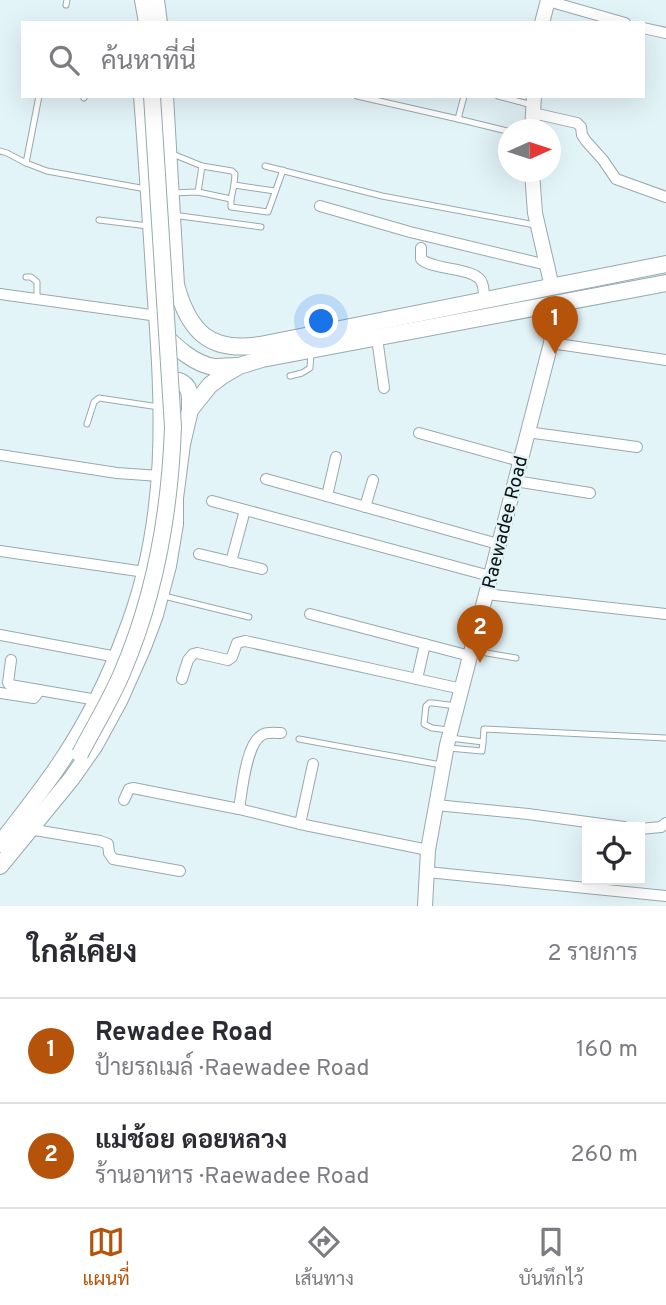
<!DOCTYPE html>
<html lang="th">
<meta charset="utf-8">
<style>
body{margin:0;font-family:Overpass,Sarabun,sans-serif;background:#f7f7f7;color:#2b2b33}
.controls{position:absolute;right:21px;bottom:21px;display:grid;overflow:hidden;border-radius:0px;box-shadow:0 7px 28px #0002}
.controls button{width:63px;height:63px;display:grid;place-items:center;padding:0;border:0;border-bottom:2px solid #e1e1e2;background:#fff;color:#2b2b33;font:35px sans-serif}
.compass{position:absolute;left:498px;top:119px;width:63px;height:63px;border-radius:50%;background:#fff;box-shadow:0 7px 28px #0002;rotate:87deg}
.you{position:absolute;left:322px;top:322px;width:24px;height:24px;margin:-18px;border:5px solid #fff;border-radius:50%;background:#1a73e8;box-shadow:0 0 0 10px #1a73e833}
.badge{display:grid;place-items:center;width:46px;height:46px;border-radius:50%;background:#b45309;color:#fff;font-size:23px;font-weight:700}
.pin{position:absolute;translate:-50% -58px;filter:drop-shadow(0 2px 4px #0008)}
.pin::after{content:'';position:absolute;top:37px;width:24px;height:21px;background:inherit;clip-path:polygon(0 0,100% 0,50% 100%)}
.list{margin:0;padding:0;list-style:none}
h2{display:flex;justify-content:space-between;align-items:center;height:91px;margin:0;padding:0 28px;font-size:30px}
h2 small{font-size:23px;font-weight:400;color:#7c7c81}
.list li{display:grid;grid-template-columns:46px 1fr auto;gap:21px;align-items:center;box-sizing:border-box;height:105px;padding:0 28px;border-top:2px solid #e1e1e2}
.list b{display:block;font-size:26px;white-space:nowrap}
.list p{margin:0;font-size:23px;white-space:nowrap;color:#7c7c81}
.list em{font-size:23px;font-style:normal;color:#7c7c81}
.icon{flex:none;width:38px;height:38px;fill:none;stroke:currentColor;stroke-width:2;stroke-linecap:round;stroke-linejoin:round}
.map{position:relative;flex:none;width:666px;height:906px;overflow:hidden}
.search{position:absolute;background:#fff;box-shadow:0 7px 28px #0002;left:21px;right:21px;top:21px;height:77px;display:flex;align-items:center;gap:18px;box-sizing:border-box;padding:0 24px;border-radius:0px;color:#7c7c81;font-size:26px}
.sheet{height:301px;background:#fff}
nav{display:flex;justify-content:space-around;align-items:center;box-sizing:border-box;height:98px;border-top:2px solid #e1e1e2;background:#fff;font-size:19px;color:#7c7c81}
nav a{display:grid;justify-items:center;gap:4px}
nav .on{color:#b45309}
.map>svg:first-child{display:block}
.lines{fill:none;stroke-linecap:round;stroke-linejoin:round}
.service-casing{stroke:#99a9ad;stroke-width:7}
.minor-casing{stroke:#99a9ad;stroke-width:12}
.tertiary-casing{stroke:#99a9ad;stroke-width:16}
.secondary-casing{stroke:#99a9ad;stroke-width:18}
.service{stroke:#fff;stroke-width:5}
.minor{stroke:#fff;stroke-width:10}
.tertiary{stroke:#fff;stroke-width:14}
.secondary{stroke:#fff;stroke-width:16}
.secondary-bridge-casing{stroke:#99a9ad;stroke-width:18;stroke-linecap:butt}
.secondary-bridge{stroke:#fff;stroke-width:16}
.labels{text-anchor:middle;stroke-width:5;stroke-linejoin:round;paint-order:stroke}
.street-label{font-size:19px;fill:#0d1314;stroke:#e3f4f9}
</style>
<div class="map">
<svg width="666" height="906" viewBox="0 0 666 906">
<rect width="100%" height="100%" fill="#e3f4f9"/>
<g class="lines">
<defs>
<g id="service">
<path d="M66,5L67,0"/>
<path d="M357,96L458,119L464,96"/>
<path d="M498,96L532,105"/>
<path d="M84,98L85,96"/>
<path d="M458,119L507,131"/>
<path d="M0,151L7,153L26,163L47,171L146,189"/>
<path d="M170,153L202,166L232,171L235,174L234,185"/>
<path d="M26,163L39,96"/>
<path d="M265,166L382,196L535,225"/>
<path d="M198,192L202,166"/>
<path d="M171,193L198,192L231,199L234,185L275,191"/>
<path d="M231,199V207L268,212L283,170"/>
<path d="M173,215L261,227"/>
<path d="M99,220L148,226"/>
<path d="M26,277H31L37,282V299"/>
<path d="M290,376L302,373L310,368L311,353"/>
<path d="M87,424L94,402L99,398L159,407"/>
<path d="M164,596L249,617"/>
<path d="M475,651L516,658"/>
<path d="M448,730L432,728L424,724L426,706L429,703H433L456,706"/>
<path d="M450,738L483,742L484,729L666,738"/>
<path d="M299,739L441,765"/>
<path d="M449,748L482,751L483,742"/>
</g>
<g id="minor">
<path d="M548,1L625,23"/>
<path d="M643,28L666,33"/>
<path d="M533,113L577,123L581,127L582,135L586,141L603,160L616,179L666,197"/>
<path d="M320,206L410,232L547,265"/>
<path d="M421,248V259C434,271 477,267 482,283C484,288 484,295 484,300"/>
<path d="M0,294L158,316"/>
<path d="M377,338L384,388"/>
<path d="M551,343L666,360"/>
<path d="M527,432L637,447"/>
<path d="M419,433L520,461"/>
<path d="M0,455L117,473L160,476"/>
<path d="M266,479L498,544"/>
<path d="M515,481L590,493"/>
<path d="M327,496L336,457"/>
<path d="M212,501L490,576"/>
<path d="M365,507L373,480"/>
<path d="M0,551L145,572"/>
<path d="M199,554L262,569"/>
<path d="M231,562L245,510"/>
<path d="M486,594L666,614"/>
<path d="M310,614L470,656"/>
<path d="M0,635L117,657"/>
<path d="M11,660L8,683L10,685L97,700"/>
<path d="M182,679L188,660L193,654L197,653L228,660L232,657L237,643L245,641L462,689"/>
<path d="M417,679L425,644"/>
<path d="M0,693L34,698L40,690"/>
<path d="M124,800L129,789L133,788L239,809L300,824L428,850"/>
<path d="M436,805L528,814L624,827"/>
<path d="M239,809C242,792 246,740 264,734C268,732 276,733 281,733"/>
<path d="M300,824L313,764"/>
<path d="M29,829L100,841L108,844L109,853L113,859L180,871"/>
<path d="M640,829L661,827L666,823"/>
<path d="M427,872L666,896"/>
</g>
<g id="tertiary">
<path d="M542,23L548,0"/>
<path d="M532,130L534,96"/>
<path d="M532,172L535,213L552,287"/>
<path d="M425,906L428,850L447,745L551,343L555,304"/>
</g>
<g id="secondary">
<path d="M143,0L147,23"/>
<path d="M156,0L159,23"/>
<path d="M165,96L176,285C189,332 210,353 260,345L666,264"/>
<path d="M162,333C176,347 194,364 214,367C221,367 230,366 237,366"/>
<path d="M166,395L173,384L179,381C192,386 190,398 190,410"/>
<path d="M0,844C21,816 44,788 63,759C88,721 109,679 125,636C171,520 164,408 155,286C151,223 147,160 142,96"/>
<path d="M0,866L72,778L95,745L119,701L143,647L155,615L168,566L175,524V498L182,444L190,410L210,385L222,376L239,366L262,359L666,283"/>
</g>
</defs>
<!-- service casing -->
<use href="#service" class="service-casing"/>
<!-- minor casing -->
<use href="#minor" class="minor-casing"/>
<!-- tertiary casing -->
<use href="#tertiary" class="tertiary-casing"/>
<!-- secondary casing -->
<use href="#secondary" class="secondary-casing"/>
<!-- service -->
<use href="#service" class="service"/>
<!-- minor -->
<use href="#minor" class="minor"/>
<!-- tertiary -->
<use href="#tertiary" class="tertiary"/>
<!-- secondary -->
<use href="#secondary" class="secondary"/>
<defs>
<path id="secondary-bridge" d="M80,754C94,727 110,701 122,673C155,596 170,511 173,427L152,96"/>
</defs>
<!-- secondary-bridge casing -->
<use href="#secondary-bridge" class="secondary-bridge-casing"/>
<!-- secondary-bridge -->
<use href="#secondary-bridge" class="secondary-bridge"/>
</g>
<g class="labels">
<!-- street labels -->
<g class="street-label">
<text transform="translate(504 522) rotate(-76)" y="7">Raewadee Road</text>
</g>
</g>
</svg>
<div class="controls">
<button><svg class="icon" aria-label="locate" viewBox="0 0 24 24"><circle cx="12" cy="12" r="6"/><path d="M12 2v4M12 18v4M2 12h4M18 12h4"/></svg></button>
</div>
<svg class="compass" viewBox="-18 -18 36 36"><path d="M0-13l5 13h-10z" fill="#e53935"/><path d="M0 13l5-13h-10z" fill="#7c7c81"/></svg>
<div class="you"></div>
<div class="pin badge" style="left:555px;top:354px">1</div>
<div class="pin badge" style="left:480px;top:663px">2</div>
<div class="search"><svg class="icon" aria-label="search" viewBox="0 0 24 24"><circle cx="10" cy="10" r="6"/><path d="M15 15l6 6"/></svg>ค้นหาที่นี่</div>
</div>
<section class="sheet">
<h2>ใกล้เคียง<small>2 รายการ</small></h2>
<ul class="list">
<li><span class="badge">1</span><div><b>Rewadee Road</b><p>ป้ายรถเมล์ · Raewadee Road</p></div><em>160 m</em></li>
<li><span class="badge">2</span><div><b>แม่ช้อย ดอยหลวง</b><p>ร้านอาหาร · Raewadee Road</p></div><em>260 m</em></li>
</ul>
</section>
<nav>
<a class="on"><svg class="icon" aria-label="map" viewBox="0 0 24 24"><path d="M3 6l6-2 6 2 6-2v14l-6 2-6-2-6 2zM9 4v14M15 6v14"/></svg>แผนที่</a>
<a><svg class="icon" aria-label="directions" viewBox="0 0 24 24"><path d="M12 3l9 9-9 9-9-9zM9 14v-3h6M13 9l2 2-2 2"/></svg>เส้นทาง</a>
<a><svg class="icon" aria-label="saved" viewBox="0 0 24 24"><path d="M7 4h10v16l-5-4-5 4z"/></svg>บันทึกไว้</a>
</nav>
